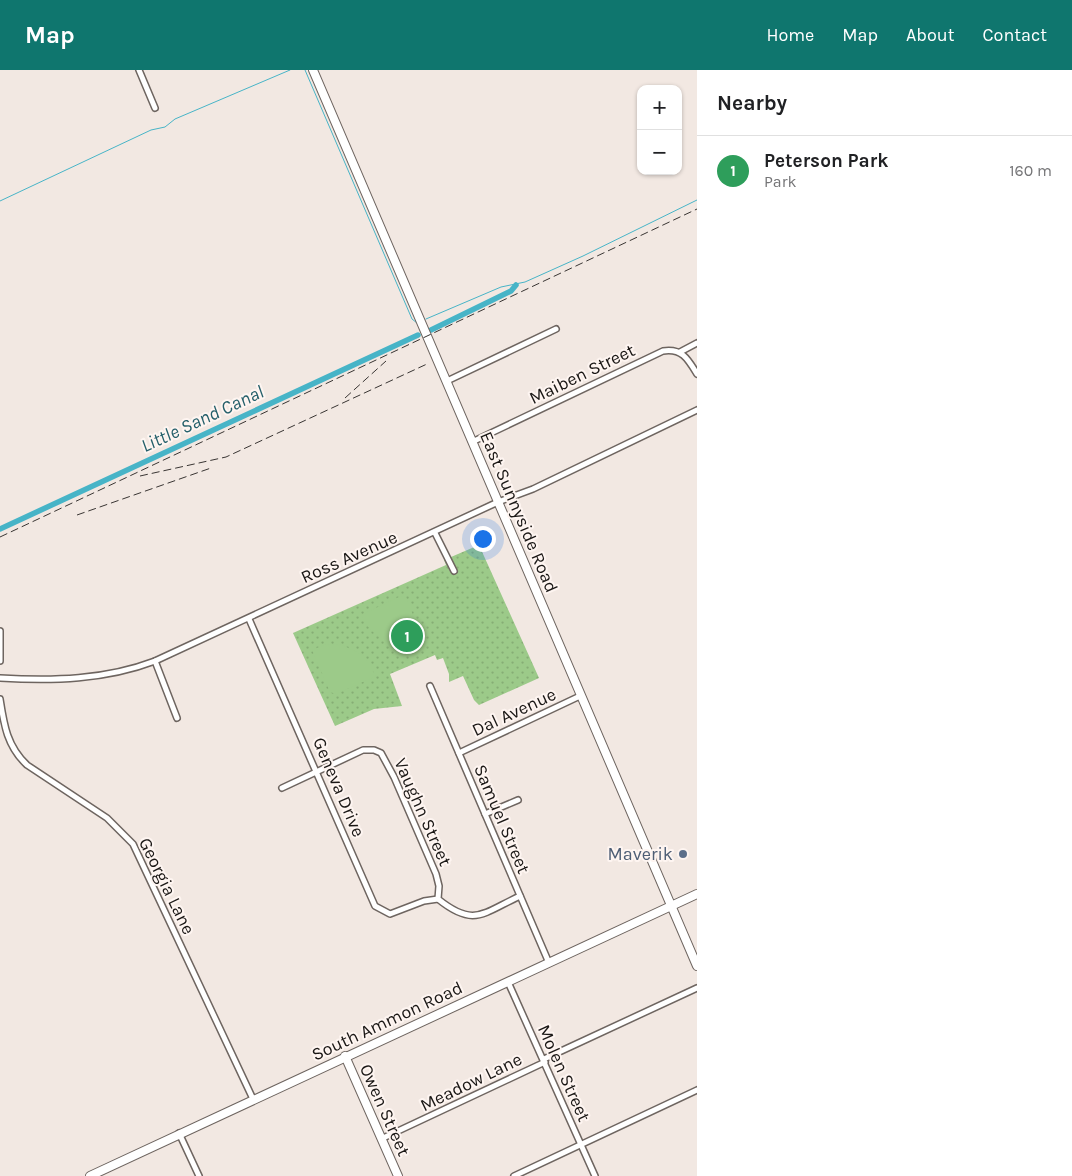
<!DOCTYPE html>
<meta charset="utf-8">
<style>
body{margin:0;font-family:Karla,sans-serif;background:#f2f2f2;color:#202124}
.controls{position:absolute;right:15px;top:15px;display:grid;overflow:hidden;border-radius:10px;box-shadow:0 1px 4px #0004}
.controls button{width:45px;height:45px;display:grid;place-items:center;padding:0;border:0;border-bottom:1px solid #e0e0e0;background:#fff;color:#202124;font:25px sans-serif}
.you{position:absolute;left:482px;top:468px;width:18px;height:18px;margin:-12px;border:4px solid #fff;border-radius:50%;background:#1a73e8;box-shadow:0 0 0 8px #1a73e833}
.badge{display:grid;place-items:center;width:32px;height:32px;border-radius:50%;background:#0f766e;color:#fff;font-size:16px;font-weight:700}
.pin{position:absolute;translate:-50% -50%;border:2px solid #fff;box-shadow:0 1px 5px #0006}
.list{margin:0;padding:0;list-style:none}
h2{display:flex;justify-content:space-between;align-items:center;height:65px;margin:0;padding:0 20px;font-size:21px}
h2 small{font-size:16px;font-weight:400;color:#757577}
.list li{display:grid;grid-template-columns:32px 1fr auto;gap:15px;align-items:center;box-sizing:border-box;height:70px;padding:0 20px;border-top:1px solid #e0e0e0}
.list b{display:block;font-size:19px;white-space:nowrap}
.list p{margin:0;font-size:16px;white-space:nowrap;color:#757577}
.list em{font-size:16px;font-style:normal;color:#757577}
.map{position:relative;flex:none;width:697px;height:1106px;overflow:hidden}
header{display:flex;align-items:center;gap:30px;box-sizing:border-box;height:70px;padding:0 25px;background:#0f766e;color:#fff}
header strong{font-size:24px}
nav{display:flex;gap:28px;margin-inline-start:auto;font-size:18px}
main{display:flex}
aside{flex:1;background:#fff}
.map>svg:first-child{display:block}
.park{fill:url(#park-dots)}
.garden{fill:#9cca89}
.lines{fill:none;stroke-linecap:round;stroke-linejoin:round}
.stream{stroke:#47b4c7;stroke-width:1}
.canal{stroke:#47b4c7;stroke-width:5.5}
.street-casing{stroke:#6e6560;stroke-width:8}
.secondary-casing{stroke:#6e6560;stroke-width:10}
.street{stroke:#fff;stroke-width:5}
.secondary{stroke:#fff;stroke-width:8}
.rail{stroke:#393533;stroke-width:1;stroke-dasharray:8 4;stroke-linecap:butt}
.service-dot{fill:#5c6f8a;stroke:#fef5f1;stroke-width:2}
.labels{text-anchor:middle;stroke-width:4;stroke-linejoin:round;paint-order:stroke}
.street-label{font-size:18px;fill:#1a1715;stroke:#fef5f1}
.service-label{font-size:18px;fill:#4e5e75;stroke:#fef5f1;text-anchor:end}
.water-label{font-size:19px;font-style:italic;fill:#245f6a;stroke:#fef5f1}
</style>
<header>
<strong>Map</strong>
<nav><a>Home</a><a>Map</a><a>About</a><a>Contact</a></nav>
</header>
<main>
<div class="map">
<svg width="697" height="1106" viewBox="0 0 697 1106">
<defs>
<pattern id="park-dots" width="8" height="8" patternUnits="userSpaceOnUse" patternTransform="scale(1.25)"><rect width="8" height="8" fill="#9cca89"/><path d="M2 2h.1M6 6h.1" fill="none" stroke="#86ad75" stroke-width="1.8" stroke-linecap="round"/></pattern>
</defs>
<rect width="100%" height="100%" fill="#f2e8e2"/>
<!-- park -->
<path class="park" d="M479,475L539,608L479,635L474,630L463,606L449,612V604L443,588L437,590L435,585L390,604L402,636L374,639L335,656L293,563L446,495L444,490Z"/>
<!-- garden -->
<g class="garden">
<path d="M401,526L406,527L422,569C396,580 373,570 361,545Z"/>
<path d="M340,574L363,585L376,606L336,624L330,622L312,580L324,575Z"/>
</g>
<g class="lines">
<!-- stream -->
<g class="stream">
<path d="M305,0L412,249L417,253"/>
<path d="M0,131L151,60L165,57L175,49L290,0"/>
<path d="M426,249L501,217L525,212L583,186L697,130"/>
</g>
<!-- canal -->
<g class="canal">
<path d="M431,260L511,221L516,215"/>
<path d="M0,459L418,265"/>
</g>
<defs>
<g id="street">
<path d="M139,0L155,38"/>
<path d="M680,282L697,273"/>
<path d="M447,311L556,259"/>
<path d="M472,372L663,281C682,278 688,289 697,304"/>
<path d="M435,463L454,501"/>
<path d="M249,549L375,836L390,844L424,831L438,829"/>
<path d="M0,561V591"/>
<path d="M155,591L177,648"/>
<path d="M0,608C53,611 105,610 155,591L498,432L533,419L697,340"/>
<path d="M430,616L549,893"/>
<path d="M0,629C4,655 7,676 27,695L107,748L133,774L253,1029"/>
<path d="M459,683L580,626"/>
<path d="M282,718L363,680H374L381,683L394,707L436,804L439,816L438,829C474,858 483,843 520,826"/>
<path d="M485,744L518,730"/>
<path d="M508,912L595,1106"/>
<path d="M544,989L697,918"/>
<path d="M179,1063L199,1106"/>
<path d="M381,1069L545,992"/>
<path d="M514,1106L697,1020"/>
</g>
<g id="secondary">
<path d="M313,0L697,896"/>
<path d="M345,986L398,1106"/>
<path d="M90,1106L697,824"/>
</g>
</defs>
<!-- street casing -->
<use href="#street" class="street-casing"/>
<!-- secondary casing -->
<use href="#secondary" class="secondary-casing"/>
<!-- street -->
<use href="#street" class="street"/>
<!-- secondary -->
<use href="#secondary" class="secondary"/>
<!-- rail -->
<g class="rail">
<path d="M345,328L386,291"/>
<path d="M140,406L226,387L427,294"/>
<path d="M77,445L211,398"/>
<path d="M0,467L697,139"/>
</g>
</g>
<!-- markers -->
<circle class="service-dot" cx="683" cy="784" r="5"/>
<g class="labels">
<!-- street labels -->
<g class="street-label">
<text transform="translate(582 304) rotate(-26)" y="6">Maiben Street</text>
<text transform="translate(519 442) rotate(67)" y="6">East Sunnyside Road</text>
<text transform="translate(349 487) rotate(-24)" y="6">Ross Avenue</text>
<text transform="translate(514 642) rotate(-25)" y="6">Dal Avenue</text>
<text transform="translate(339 717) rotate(67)" y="6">Geneva Drive</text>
<text transform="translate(423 742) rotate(66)" y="6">Vaughn Street</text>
<text transform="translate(502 749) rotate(67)" y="6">Samuel Street</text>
<text transform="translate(167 816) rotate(64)" y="6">Georgia Lane</text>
<text transform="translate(387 951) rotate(-25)" y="6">South Ammon Road</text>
<text transform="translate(564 1003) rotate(66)" y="6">Molen Street</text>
<text transform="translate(471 1012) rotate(-26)" y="6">Meadow Lane</text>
<text transform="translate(385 1040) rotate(66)" y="6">Owen Street</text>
</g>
<!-- service labels -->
<g class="service-label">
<text x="673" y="790">Maverik</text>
</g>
<!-- water labels -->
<g class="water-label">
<text transform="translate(202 348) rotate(-25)" y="7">Little Sand Canal</text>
</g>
</g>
</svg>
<div class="controls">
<button>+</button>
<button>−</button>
</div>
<div class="you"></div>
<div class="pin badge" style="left:407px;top:566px;background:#2e9e5b">1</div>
</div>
<aside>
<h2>Nearby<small></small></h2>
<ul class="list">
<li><span class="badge" style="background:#2e9e5b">1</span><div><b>Peterson Park</b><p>Park</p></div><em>160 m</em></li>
</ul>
</aside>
</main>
